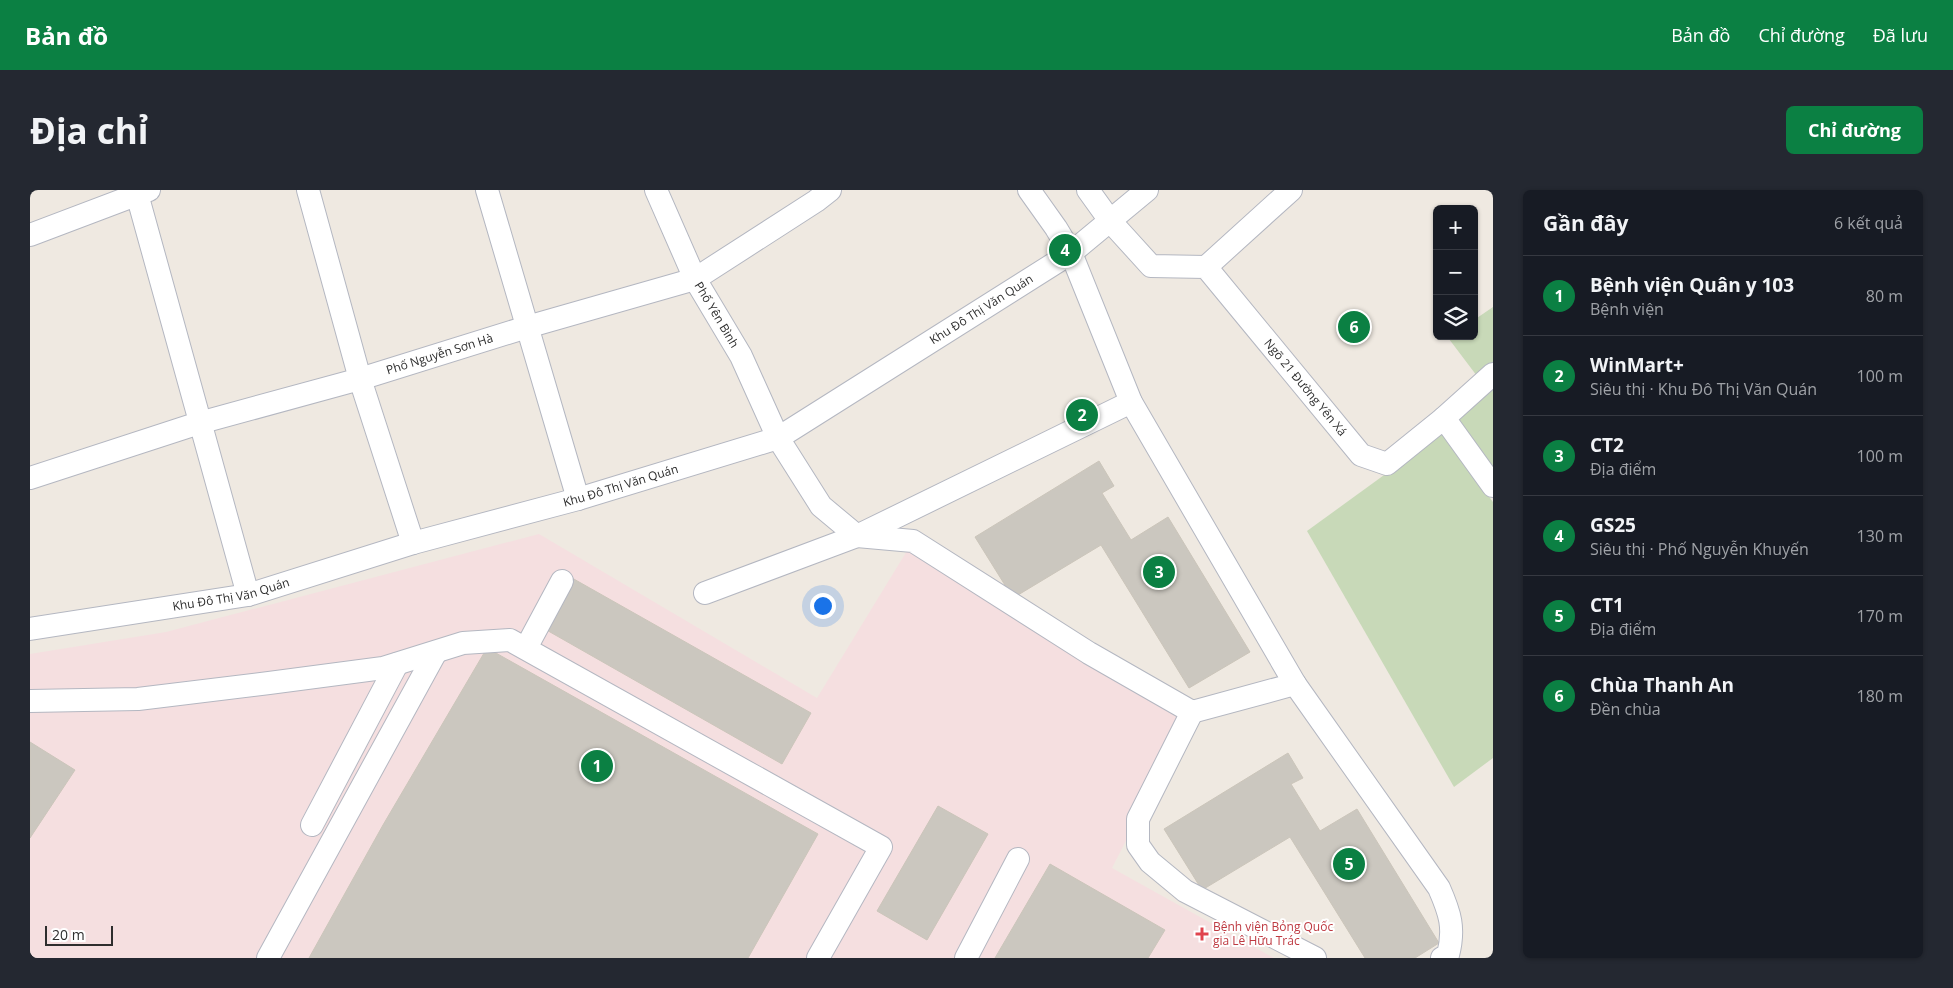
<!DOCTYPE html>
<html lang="vi">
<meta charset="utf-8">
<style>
body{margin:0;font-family:"Open Sans",sans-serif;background:#242831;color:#f1f3f6}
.controls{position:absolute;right:15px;top:15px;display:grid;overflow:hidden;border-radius:8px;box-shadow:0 1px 4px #0004}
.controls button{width:45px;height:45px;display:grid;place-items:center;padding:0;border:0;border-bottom:1px solid #363941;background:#171b24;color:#f1f3f6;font:25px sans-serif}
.scale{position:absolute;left:15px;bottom:12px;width:68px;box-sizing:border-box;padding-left:5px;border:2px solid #2e2e2e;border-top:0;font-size:14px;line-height:18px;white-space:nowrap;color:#2e2e2e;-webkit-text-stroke:4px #fff;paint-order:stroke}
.you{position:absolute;left:792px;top:415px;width:18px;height:18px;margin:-12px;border:4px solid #fff;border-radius:50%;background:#1a73e8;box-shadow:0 0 0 8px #1a73e833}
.badge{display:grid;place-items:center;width:32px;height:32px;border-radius:50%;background:#0b8043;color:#fff;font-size:16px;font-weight:700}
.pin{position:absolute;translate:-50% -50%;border:2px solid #fff;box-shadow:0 1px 5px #0006}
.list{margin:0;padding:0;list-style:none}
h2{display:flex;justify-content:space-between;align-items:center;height:65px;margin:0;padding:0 20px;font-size:21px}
h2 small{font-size:16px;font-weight:400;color:#9ea1a6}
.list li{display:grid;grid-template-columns:32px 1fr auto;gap:15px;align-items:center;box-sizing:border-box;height:80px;padding:0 20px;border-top:1px solid #363941}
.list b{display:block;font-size:19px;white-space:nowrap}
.list p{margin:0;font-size:16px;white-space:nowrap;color:#9ea1a6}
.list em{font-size:16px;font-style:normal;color:#9ea1a6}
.icon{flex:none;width:28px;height:28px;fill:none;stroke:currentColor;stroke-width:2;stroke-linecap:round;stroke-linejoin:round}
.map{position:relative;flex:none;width:1463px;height:768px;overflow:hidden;border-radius:8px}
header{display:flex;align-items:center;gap:30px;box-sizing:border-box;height:70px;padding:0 25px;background:#0b8043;color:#fff}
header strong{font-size:24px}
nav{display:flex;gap:28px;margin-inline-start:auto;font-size:18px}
.intro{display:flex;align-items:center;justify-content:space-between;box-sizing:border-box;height:120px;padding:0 30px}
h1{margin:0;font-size:35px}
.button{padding:12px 22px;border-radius:8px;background:#0b8043;color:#fff;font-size:18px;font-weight:700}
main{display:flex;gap:30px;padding:0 30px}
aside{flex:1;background:#171b24;border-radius:8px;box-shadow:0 1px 4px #0004}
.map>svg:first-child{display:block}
.medical{fill:#f5dfe0}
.cemetery{fill:#c8d9b8}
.building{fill:#cbc7bf;stroke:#cbc5ba}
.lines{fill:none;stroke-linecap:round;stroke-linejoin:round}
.minor-casing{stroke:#b4b7c1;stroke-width:24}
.minor{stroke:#fff;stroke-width:22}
.health-dot{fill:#e0444e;stroke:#fff;stroke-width:2}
.labels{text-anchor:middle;stroke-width:4;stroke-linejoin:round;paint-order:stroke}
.street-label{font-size:12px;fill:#2e2e2e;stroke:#fff}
.health-label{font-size:12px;fill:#be3a42;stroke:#fff;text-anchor:start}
</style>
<header>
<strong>Bản đồ</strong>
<nav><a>Bản đồ</a><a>Chỉ đường</a><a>Đã lưu</a></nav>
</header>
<div class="intro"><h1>Địa chỉ</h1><a class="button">Chỉ đường</a></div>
<main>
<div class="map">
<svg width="1463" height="768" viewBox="0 0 1463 768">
<rect width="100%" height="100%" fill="#efe9e1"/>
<!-- medical -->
<path class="medical" d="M509,344L787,508L883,351L1162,522L1082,678L1244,768H0V464L136,442Z"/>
<!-- cemetery -->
<g class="cemetery">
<path d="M1463,117V281L1425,227L1450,190L1419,149L1422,146H1444V130Z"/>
<path d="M1412,243L1463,312V568L1424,597L1277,341Z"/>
</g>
<!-- building -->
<g class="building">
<path d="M1069,271L1084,296L1072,303L1101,350L1138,327L1220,462L1159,498L1071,355L983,408L945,347Z"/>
<path d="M542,388L781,523L752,574L513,438Z"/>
<path d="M457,458L788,644L718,768H279L353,635Z"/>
<path d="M0,552L45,580L0,648Z"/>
<path d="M1258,563L1273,588L1261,594L1290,641L1327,619L1409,753L1385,768H1335L1260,647L1172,700L1134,639Z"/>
<path d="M908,616L958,644L897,750L847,721Z"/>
<path d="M1020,674L1135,740L1118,768H965Z"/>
</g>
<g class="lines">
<defs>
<g id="minor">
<path d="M278,0L330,189L383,353"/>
<path d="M457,0L548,309"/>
<path id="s1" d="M626,0L665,89L711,166L748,248L791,316L827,346L883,351L1059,463L1162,522L1265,494"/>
<path d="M999,0L1026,38L1041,63L1101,212L1265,494L1409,698C1420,723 1425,738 1418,765L1412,768"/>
<path id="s2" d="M1058,0L1081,32L1121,76L1176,77L1331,265L1357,274L1414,228L1463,296"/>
<path d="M107,4L218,405"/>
<path d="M0,45L119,0"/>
<path d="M1176,77L1261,0"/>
<path d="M1414,228L1463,184"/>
<path id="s3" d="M0,288L169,233L330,189L497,137L665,89L786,11L800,0"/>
<path d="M675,403L827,346L1101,212"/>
<path id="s4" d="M0,439L218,405L383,353L548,309L748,248L1041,63L1117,0"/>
<path d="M496,458L532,391"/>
<path d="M0,511L108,509L239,493L353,478L433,453L480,450L851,657L788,768"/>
<path d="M1162,522L1108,629V655L1120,672L1155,701L1285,768"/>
<path d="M282,635L367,474"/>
<path d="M238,768L406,462"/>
<path d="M936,768L988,669"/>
</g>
</defs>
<!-- minor casing -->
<use href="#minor" class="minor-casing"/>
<!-- minor -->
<use href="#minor" class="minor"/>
</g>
<!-- markers -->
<path class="health-dot" d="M1169.5 736.5h5v5h5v5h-5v5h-5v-5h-5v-5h5z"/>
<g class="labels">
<!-- street labels -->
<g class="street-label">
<text dy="4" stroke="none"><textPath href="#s4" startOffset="1014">Khu Đô Thị Văn Quán</textPath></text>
<text dy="4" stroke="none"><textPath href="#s1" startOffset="139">Phố Yên Bình</textPath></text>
<text dy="4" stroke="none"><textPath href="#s3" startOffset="428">Phố Nguyễn Sơn Hà</textPath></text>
<text dy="4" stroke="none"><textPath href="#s2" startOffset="310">Ngõ 21 Đường Yên Xá</textPath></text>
<text dy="4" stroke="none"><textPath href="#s4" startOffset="609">Khu Đô Thị Văn Quán</textPath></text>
<text dy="4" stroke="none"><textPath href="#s4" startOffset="204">Khu Đô Thị Văn Quán</textPath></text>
</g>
<!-- health labels -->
<g class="health-label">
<text x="1183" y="741">Bệnh viện Bỏng Quốc<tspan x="1183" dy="14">gia Lê Hữu Trác</tspan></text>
</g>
</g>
</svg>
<div class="controls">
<button>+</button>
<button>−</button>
<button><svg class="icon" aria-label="layers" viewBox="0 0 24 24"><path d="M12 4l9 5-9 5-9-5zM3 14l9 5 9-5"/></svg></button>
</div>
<div class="scale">20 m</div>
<div class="you"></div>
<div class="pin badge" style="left:567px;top:576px">1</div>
<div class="pin badge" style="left:1052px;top:225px">2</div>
<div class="pin badge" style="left:1129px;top:382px">3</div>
<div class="pin badge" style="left:1035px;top:60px">4</div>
<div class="pin badge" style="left:1319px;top:674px">5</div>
<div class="pin badge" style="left:1324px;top:137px">6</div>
</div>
<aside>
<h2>Gần đây<small>6 kết quả</small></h2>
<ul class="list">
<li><span class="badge">1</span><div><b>Bệnh viện Quân y 103</b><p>Bệnh viện</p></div><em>80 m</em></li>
<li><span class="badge">2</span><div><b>WinMart+</b><p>Siêu thị · Khu Đô Thị Văn Quán</p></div><em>100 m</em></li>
<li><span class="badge">3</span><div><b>CT2</b><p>Địa điểm</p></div><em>100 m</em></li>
<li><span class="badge">4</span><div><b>GS25</b><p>Siêu thị · Phố Nguyễn Khuyến</p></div><em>130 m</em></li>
<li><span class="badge">5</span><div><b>CT1</b><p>Địa điểm</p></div><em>170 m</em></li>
<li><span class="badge">6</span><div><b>Chùa Thanh An</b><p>Đền chùa</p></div><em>180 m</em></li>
</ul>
</aside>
</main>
